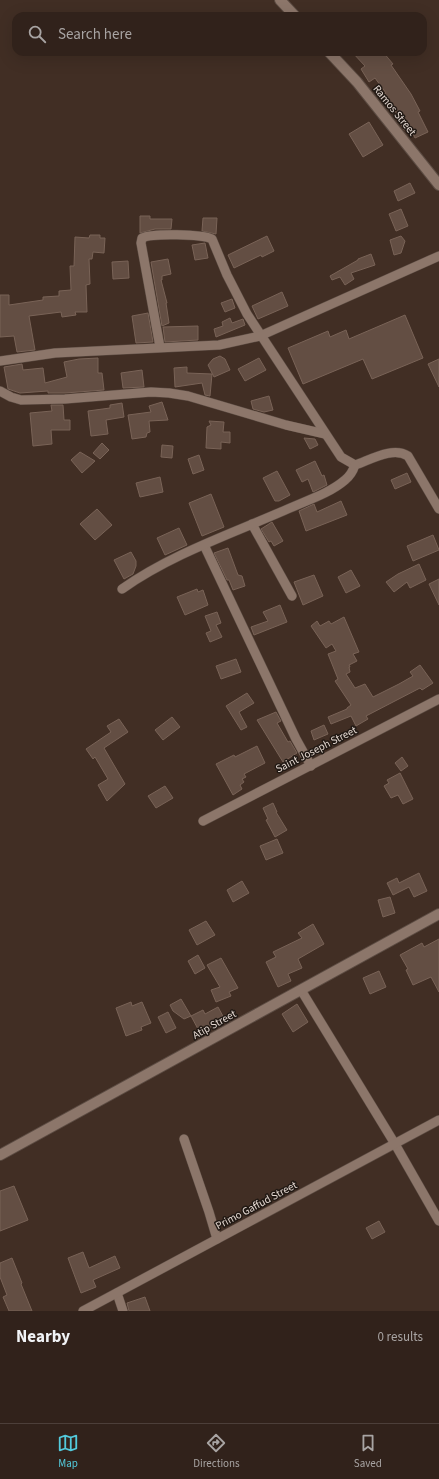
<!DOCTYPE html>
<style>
body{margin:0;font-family:"Source Sans 3",sans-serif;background:#392a24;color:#f1f3f6}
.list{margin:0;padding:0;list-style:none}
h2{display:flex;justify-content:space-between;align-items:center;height:52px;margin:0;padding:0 16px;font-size:17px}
h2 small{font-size:13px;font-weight:400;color:#a8a4a3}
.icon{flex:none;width:22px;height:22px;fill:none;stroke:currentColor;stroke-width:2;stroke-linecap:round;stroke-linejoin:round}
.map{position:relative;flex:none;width:439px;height:1311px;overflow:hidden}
.search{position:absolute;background:#31221b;box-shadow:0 4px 16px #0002;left:12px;right:12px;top:12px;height:44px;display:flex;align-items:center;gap:10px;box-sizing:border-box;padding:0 14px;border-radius:12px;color:#a8a4a3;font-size:15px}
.sheet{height:112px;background:#31221b}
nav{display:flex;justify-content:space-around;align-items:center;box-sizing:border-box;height:56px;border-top:1px solid #4c3f3a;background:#31221b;font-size:11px;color:#a8a4a3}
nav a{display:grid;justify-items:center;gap:2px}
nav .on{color:#53cadc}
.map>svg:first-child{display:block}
.building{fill:#634e43;stroke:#796357}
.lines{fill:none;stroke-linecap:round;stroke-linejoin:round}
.street-casing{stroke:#5c4c43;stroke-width:10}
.secondary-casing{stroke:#5c4c43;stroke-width:12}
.street{stroke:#8c766a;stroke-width:9}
.secondary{stroke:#8c766a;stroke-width:10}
.labels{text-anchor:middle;stroke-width:3;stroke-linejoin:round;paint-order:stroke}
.street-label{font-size:11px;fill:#e3d7d0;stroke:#211914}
</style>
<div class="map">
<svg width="439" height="1311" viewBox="0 0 439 1311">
<rect width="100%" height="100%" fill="#412e24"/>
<!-- building -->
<g class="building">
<path d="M352,52H383L393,64L391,65L411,94L420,111L418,112L428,132L415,138L410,127L404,130L398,118H399L391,103L383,95L386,93L375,78L369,82L361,69L365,66Z"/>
<path d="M369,122L383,145L363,157L349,134Z"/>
<path d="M410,183L415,193L398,201L394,191Z"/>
<path d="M401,209L408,226L396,231L389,214Z"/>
<path d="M140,216H150V219H172L171,229H155L140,233Z"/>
<path d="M203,218H217L216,234L202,231Z"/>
<path d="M90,235H100V238H105L104,253L93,252L92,259H89L90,284L86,285L87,312H75L76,315L62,317L61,312L29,316L35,350L17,352L14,336L0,337V295H9V305L43,300V297L59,296V291L71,290L70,266H74L75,237L89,238Z"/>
<path d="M267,236L274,251L262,257L261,255L234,268L228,255Z"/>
<path d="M401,236L405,241L401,253L394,255L390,240Z"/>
<path d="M205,243L208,258L195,260L192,245Z"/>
<path d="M371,254L375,265L351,273L354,279L345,285L340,277L332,280L330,276L358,260V259Z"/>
<path d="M168,259L171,274L162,276V280H161L167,303H166L169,323L162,326L151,262Z"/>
<path d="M128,261L129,278L113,279L112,262Z"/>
<path d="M282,292L288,306L258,319L252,306Z"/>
<path d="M232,299L235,308L225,312L221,303Z"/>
<path d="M148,313L153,342L136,343L132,316Z"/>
<path d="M405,315L423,358L372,379L363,359L303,384L288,348L328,331L330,337L346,330L349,339Z"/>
<path d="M230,318L232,323L243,319L245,325L216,337L214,329L223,326L222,322Z"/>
<path d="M198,326V340L165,342L163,327Z"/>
<path d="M220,356L225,359L230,370L214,377L208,365L213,359Z"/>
<path d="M98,358V373H102L104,390L65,393H48V391L20,393L8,389L4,367L22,364L23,370L43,368L45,383L67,377L64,362L79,359Z"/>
<path d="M259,358L266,370L245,381L238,369Z"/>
<path d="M439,359V387L428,364Z"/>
<path d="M187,367V373L212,374L210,396L205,395L202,383L175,387L174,368Z"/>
<path d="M142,370L144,387L123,388L121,373Z"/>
<path d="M269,396L273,410L264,412L253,409L251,401Z"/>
<path d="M162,402L168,420L149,421L150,432L147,433L146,437L132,439L128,415L151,412L149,406Z"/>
<path d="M122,403L124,417L106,420L108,434L91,436L88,411L110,408V405Z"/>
<path d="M51,405H63L64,420H70V430H51L52,444L33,446L30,413L52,411Z"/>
<path d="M209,421L224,422L223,432H230V443L221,442V449L206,448L207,427L211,425Z"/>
<path d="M304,438L315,439L318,445L310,449Z"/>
<path d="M102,443L109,450L100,459L93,453Z"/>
<path d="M162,445L173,446L172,458L161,457Z"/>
<path d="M80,452L95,461L82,473L71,460Z"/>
<path d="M199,455L204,470L193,474L188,459Z"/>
<path d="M315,461L322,476L324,475L327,485L313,492L308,479L302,482L296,470Z"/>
<path d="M277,471L290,495L279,501H275L263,478Z"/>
<path d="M407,473L411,482L395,489L391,480Z"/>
<path d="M160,477L163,492L140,497L136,483Z"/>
<path d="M211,494L224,527L202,536L189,503Z"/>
<path d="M341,501L347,515L306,531L299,511L314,504L317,512Z"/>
<path d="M97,509L112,525L95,540L80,524Z"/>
<path d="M272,522L283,541L274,546L271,541L269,542L261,529Z"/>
<path d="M179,528L187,545L165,555L157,538Z"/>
<path d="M433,535L439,550L413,561L407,546Z"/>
<path d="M228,548L238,575L242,576L245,586L233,590L229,580H227L214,553Z"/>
<path d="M131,552L136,561V566L133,574L124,579L114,560Z"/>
<path d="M419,564L426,580L410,588L407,582L394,592L386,582L398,574Z"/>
<path d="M351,570L360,586L346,593L338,577Z"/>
<path d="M314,575L323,596L303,605L294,582Z"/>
<path d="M439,579V605L429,584Z"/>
<path d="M197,589L198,592L203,590L208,605L185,615L177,597Z"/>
<path d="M280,605L287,622L254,635L251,627L268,621L263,612Z"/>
<path d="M217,612L221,623L216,625L222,637L210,642L206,633L211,631L205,616Z"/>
<path d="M344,617L359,652L353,654L357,661L349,665L350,667H349L350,672L346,674L355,688L365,684L373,697L399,684L413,676L410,672L420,665L433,683L422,690L420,688L366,716L368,719L356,726L351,716L331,724L328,717L347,709V708L351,705L335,681L338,679L328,654L336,651L332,644L326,648L311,626L317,621L320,626L329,621L331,624Z"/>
<path d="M236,659L241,672L221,679L216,666Z"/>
<path d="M247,693L254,703L239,712L247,727L241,730L226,706Z"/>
<path d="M276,712L281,721L277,723L288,742L290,741L297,753L283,762L257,720Z"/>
<path d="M172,717L180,727L163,740L155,730Z"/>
<path d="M119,719L128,732L104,748L125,784L107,801L98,785L108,779L95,757L93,759L86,749L111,732L107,726Z"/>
<path d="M324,725L328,734L314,740L311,731Z"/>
<path d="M257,746L265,763L244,774L246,777L242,779L244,782L240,785L242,789L233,795L216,764L234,755L235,757Z"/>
<path d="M402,757L408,766L401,771L395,763Z"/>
<path d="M400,773L413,799L403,804L398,795L391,798L384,786L389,783L387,780Z"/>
<path d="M165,786L173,798L156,808L148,796Z"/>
<path d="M273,803L277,812H276L287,830L275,837L266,820L268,819L263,808Z"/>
<path d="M277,839L283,853L266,860L260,846Z"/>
<path d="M419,873L427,891L414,897L409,887L393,895L387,883L397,878L399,883Z"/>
<path d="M242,881L249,893L233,902L227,890Z"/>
<path d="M390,897L395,913L383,917L378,900Z"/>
<path d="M206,921L215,935L197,945L189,930Z"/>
<path d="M313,924L324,944L298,959L302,968L288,974L291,981L278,987L266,962L276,957L273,952L302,938L298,933Z"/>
<path d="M439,939V992L431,977L413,985L406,970L408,969L400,955L422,943L424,947Z"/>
<path d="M198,955L205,968L195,974L188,961Z"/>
<path d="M221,958L238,988L229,992L231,996L216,1002L211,990L220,987L207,965Z"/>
<path d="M379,971L386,987L370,994L363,978Z"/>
<path d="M181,999L191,1016L184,1019L173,1011L170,1005Z"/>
<path d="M131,1002L132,1006L142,1002L151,1023L141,1027L142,1030L126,1036L116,1008Z"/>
<path d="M297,1004L308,1022L293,1032L282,1014Z"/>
<path d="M218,1007L225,1020L219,1024L218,1023L203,1033L198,1029L191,1016L203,1010L205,1014Z"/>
<path d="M168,1012L176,1028L166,1033L158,1017Z"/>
<path d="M14,1186L28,1220L0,1231V1191Z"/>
<path d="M379,1221L385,1232L372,1239L366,1228Z"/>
<path d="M83,1252L89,1268L115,1256L120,1268L93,1280L96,1287L81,1293L68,1258Z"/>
<path d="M12,1258L22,1283L21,1284L32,1311H9L3,1297L7,1295L0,1277V1263Z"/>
<path d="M145,1297L150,1311H129L127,1303Z"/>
</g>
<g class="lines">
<defs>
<g id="street">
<path d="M160,347L141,243L142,238C152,233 202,234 212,239L227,275L247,314L341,457L355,465C370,460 393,446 408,456L439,509"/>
<path d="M0,361L55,353L219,345L260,336L439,256"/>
<path d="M0,391L11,397L21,400L65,399L151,392L169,393L188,396L286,425L325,434"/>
<path d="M252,524L292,596"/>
<path d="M204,545L296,739L311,766"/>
<path d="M122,589C173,553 234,533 290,508C308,500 330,493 345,480C350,476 353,471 355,465"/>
<path d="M203,821L439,699"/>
<path d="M301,990L395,1144L439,1221"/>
<path d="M184,1139L209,1212L217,1239"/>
<path d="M117,1293L123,1311"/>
<path d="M83,1311L439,1120"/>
</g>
<g id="secondary">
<path d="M280,0L295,16"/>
<path d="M329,52L357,82L439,185"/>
<path d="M0,1155L439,914"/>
</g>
</defs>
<!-- street casing -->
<use href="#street" class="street-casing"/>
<!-- secondary casing -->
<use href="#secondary" class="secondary-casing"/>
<!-- street -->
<use href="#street" class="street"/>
<!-- secondary -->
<use href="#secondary" class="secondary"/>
</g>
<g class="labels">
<!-- street labels -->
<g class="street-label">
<text transform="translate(395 110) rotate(51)" y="4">Ramos Street</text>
<text transform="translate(316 749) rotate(-27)" y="4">Saint Joseph Street</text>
<text transform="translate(214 1024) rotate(-29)" y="4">Atip Street</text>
<text transform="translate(256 1205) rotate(-28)" y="4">Primo Gaffud Street</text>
</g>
</g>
</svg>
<div class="search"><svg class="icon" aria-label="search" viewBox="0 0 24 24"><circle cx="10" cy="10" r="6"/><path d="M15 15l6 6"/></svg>Search here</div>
</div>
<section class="sheet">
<h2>Nearby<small>0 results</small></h2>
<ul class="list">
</ul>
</section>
<nav>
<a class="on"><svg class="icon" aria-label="map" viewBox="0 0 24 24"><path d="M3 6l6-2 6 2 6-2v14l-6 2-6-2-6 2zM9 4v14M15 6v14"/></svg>Map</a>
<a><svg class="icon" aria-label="directions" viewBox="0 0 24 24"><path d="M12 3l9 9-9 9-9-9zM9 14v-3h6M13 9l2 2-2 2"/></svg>Directions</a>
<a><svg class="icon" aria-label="saved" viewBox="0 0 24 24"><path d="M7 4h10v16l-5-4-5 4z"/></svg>Saved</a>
</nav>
